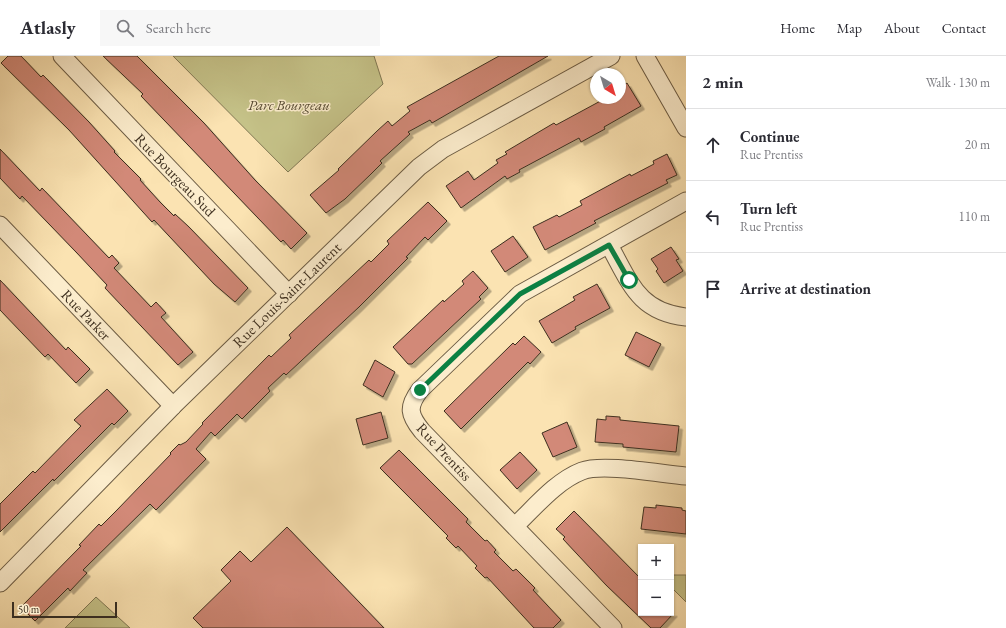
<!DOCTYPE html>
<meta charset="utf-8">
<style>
body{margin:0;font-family:"EB Garamond",serif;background:#f7f7f7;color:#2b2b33}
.controls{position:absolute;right:12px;bottom:12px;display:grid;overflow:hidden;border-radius:0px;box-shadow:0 1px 3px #0004}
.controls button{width:36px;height:36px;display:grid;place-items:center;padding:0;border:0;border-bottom:1px solid #e1e1e2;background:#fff;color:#2b2b33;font:20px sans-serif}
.compass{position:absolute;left:590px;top:12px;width:36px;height:36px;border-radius:50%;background:#fff;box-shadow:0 1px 3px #0004;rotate:142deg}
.scale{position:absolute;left:12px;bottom:10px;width:105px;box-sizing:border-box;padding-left:4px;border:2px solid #3d2f1f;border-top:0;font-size:11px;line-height:14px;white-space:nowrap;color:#3d2f1f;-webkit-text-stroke:3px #fcedcd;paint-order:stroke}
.stop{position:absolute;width:12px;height:12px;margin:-9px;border:3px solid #0b8043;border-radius:50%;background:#fff}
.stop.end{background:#0b8043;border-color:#fff;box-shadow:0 1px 4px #0008}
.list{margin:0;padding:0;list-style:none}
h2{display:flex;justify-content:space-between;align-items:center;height:52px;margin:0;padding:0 16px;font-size:17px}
h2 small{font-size:13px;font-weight:400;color:#7c7c81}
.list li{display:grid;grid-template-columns:26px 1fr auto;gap:12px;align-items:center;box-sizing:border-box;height:72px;padding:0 16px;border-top:1px solid #e1e1e2}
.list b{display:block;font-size:15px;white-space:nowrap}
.list p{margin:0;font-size:13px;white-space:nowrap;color:#7c7c81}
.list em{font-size:13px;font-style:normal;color:#7c7c81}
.icon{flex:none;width:22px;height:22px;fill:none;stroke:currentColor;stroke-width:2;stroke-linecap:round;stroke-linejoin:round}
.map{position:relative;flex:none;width:686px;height:572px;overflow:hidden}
header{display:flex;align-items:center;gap:24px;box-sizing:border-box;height:56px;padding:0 20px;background:#fff;border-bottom:1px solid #e1e1e2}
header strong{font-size:19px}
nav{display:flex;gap:22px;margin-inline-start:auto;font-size:14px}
.search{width:280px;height:36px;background:#f7f7f7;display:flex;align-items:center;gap:10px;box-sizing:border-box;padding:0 14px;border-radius:0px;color:#7c7c81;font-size:15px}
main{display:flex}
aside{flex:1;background:#fff}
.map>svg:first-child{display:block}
.green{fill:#c5c288;stroke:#817854}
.building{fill:#d28978;stroke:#3d2f1f;filter:url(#shadow)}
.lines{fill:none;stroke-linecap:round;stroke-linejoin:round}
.street-casing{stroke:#6c5c44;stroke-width:19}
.street{stroke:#fcedcd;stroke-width:17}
.route{stroke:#0b8043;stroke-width:5}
.labels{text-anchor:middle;stroke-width:3;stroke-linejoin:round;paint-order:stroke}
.park-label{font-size:15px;font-style:italic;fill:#584c34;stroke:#fcedcd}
.street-label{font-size:15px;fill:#3d2f1f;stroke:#fcedcd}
</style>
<header>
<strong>Atlasly</strong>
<div class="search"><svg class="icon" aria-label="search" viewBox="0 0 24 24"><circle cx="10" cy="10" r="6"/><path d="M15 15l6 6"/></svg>Search here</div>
<nav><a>Home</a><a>Map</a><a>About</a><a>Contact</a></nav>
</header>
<main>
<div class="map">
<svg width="686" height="572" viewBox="0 0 686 572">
<defs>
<filter id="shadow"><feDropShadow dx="3.5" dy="3.5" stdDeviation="0" flood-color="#0004"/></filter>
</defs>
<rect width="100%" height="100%" fill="#fbe3b2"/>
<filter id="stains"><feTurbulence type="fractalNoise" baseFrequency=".005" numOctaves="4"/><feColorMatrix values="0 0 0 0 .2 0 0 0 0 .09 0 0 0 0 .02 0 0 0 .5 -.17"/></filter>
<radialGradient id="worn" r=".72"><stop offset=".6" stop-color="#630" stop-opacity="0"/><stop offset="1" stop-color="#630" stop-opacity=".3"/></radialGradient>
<!-- green -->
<g class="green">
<path d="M173,0H374L383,28L288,116Z"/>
<path d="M671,519H686V546L671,531Z"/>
<path d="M96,541L130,572H65Z"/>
</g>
<!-- building -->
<g class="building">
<path d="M8,0H21L41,21L43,19L89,66L115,95L114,96L141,123L140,124L160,146L174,160L175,158L189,171L248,232L235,246L214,228L154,164L152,166L69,74L1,7Z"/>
<path d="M103,0H137L204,67L255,124L307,177L291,193L283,184L281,186L141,40L143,38Z"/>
<path d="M499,0H548L432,67L430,64L408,76L410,78L380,105L382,107L371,118L345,143L326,157L310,139L339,114L338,113L377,75L388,65L392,70L410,55L407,51Z"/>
<path d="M627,27L641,50L604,71L605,73L581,86L579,82L519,114L520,116L507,123L505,120L461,152L446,130L468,115L474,124L498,107L496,104L507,98L505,96L554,67L556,69L606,42H620V32Z"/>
<path d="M0,93L40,135L42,132L109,202L112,199L119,207L114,212L151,251L156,246L166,257L161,261L193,296L178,309L105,232L107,229L76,196L22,140L20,143L0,122Z"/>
<path d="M667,98L677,119L666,124L668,127L594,165L596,167L545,194L533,171L557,159L559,161L582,149L580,145L630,118L631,120L654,108L653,105Z"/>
<path d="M428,146L447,165L428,184L425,181L406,201L408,202L359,251L286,319L284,317L268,332L270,335L242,363L237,358L215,380L211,376L196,393L206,403L156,454L150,448L83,514L87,517L70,535L68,532L35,565L21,551L81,490L79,489L99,468L101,470L116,455L171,398L170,397L179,388L180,389L186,386L203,368L202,367L269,299L271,301L291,282L289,279L369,204L371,206L389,188L387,185Z"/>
<path d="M513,180L528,201L505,216L491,195Z"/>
<path d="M671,191L679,203L676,204L683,215L664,227L656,215L658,213L651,203Z"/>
<path d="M473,215L488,232L479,241L481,243L412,308H408L393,291L443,244L444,246L464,228L462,225Z"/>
<path d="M0,224L66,294L68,291L90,313L76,327L48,298L45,301L0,254Z"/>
<path d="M597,228L610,252L575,271L576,273L552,287L539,265L575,244L573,241Z"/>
<path d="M636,276L661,288L649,311L625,299Z"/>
<path d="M524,280L541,296L530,308L528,306L461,373L444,355L513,287L515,289Z"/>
<path d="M375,304L395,316L383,341L363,329Z"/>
<path d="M107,333L128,355L114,369L112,367L54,425L53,423L0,476V448L33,415L35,417L81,370L74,364Z"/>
<path d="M381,356L388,382L363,389L356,363Z"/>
<path d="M606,360L620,361V364L679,370L676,396L623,391V388L595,386L597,363L606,364Z"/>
<path d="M567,366L577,391L553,401L542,377Z"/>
<path d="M399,394L468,463L466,466L485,485L487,484L496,494L494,496L513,515L516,513L535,532L533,534L561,564L553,572H534L487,521L485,522L475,512L477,510L458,490L456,492L446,482L448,480L380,412Z"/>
<path d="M520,396L537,414L517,433L500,414Z"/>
<path d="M656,449L682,452V454L686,455V478L641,473L644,451L656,452Z"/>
<path d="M574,455L641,523V557H674L660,572H651L606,529L563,483L565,481L556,473Z"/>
<path d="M287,471L384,572H203L193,562L231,525L221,514L240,495L251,506Z"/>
</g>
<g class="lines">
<defs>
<g id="street">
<path d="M62,0L289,238"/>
<path d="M645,0L686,72"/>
<path d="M0,169L173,350"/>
<path d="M609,189C630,226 638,256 686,261"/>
<path d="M515,470C535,451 556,425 582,415C603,407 661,418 686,420"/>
<path d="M0,527L173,350L419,111L443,93L611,0"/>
<path d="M613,572L422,375C409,359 407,351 420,334L520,238L686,145"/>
</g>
</defs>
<!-- street casing -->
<use href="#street" class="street-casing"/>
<!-- street -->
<use href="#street" class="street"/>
</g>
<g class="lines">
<!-- route -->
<path class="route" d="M420,334L520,238L609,189L629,224"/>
</g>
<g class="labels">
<!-- park labels -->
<g class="park-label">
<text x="289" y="54">Parc Bourgeau</text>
</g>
<!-- street labels -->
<g class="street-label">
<text transform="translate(175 119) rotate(46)" y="5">Rue Bourgeau Sud</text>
<text transform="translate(287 239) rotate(-44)" y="5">Rue Louis-Saint-Laurent</text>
<text transform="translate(86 259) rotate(46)" y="5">Rue Parker</text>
<text transform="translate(444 396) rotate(47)" y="5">Rue Prentiss</text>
</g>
</g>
<rect width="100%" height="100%" filter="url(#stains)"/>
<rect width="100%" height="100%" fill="url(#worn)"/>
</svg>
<div class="controls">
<button>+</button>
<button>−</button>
</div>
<svg class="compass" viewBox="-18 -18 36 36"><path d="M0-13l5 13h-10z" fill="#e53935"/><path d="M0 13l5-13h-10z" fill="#7c7c81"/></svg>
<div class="scale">50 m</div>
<div class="stop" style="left:629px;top:224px"></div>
<div class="stop end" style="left:420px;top:334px"></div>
</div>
<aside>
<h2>2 min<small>Walk · 130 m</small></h2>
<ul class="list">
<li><svg class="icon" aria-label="ahead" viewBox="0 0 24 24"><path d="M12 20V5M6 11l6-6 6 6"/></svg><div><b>Continue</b><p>Rue Prentiss</p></div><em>20 m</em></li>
<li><svg class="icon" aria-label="left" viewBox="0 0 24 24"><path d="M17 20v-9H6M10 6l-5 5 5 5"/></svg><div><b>Turn left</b><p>Rue Prentiss</p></div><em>110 m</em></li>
<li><svg class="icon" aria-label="arrive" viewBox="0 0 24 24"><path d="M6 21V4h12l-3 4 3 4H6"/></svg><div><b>Arrive at destination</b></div></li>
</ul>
</aside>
</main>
